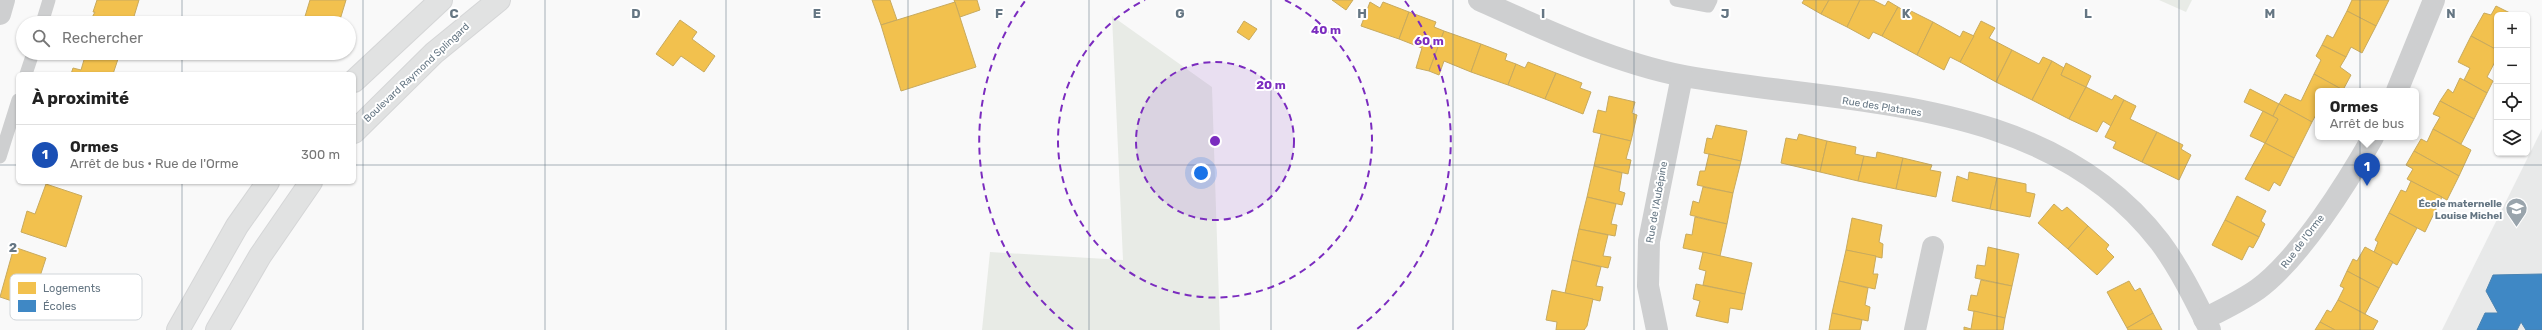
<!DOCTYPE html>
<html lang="fr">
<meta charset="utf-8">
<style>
body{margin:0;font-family:Rubik,sans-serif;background:#f2f2f2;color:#222}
.controls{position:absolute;right:12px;top:12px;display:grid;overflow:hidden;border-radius:6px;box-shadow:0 1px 3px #0004}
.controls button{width:36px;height:36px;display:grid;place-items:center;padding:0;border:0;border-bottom:1px solid #e0e0e0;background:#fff;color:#222;font:20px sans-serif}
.you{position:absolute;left:1201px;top:173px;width:14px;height:14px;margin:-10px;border:3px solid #fff;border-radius:50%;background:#1a73e8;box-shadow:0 0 0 6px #1a73e833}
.badge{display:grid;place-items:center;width:26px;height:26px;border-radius:50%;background:#ea580c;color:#fff;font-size:13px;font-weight:700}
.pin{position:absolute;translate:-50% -33px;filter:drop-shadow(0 1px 2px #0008)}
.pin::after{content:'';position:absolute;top:21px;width:14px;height:12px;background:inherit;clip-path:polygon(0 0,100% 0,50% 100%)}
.popup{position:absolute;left:2315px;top:88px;width:104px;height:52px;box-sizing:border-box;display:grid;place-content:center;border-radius:6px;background:#fff;filter:drop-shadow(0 1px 3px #0005);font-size:13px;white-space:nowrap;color:#767676}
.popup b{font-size:15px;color:#222}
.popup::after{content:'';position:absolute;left:50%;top:100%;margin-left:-8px;border:8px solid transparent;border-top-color:#fff}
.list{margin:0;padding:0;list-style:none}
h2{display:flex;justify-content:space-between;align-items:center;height:52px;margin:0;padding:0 16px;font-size:17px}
h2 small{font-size:13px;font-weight:400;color:#767676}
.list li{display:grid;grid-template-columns:26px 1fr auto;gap:12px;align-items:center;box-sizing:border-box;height:60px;padding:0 16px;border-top:1px solid #e0e0e0}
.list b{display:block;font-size:15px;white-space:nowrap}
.list p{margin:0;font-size:13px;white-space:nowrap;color:#767676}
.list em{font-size:13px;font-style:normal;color:#767676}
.icon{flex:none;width:22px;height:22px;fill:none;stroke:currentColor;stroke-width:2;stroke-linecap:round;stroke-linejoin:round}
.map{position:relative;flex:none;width:2542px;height:330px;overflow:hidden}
.search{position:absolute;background:#fff;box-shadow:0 1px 3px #0004;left:16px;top:16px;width:340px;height:44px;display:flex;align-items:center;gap:10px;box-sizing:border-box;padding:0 14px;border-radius:22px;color:#767676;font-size:15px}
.panel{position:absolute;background:#fff;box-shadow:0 1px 3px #0004;left:16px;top:72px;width:340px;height:112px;border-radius:6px}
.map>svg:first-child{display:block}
.built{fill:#e8e9e9}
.green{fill:#e8ebe6}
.homes{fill:#f2c14e;stroke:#c8aa5e}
.schools{fill:#3f88c5;stroke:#4a83b1}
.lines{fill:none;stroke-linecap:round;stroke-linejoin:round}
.secondary-casing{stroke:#d5d6d7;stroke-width:24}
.service{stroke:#cecfd0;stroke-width:13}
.minor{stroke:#cecfd0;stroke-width:22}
.tertiary{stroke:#cecfd0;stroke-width:22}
.secondary{stroke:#e1e2e2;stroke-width:22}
.grid{fill:none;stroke:#657683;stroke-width:1;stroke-opacity:0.55}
.ring{fill:none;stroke:#7b2cbf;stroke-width:2;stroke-dasharray:7 5}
.labels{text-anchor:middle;stroke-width:4;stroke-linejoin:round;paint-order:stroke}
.street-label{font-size:10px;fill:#657683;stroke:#fff}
.poi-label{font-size:10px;font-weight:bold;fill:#657683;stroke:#fff;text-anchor:end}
.key{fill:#fff;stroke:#d1d6da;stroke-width:1}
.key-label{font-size:11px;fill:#657683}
.grid-label{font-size:13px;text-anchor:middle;font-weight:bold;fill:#657683;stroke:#fff;stroke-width:4;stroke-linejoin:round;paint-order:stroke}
.centre{fill:#7b2cbf;stroke:#fff;stroke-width:2}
.ring-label{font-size:12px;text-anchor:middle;font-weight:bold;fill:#7b2cbf;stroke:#fff;stroke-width:4;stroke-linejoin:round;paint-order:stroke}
</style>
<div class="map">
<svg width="2542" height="330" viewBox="0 0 2542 330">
<rect width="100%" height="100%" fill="#f9f9f9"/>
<!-- built -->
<path class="built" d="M2542,129V330H2442Z"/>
<!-- green -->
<g class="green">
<path d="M2159,0H2192L2186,12Z"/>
<path d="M1112,16L1212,87L1220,330H982L990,252L1123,260Z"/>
</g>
<!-- homes -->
<g class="homes">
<path d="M97,0H139L132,23H89L95,12H93Z"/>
<path d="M310,0H346L339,23H303Z"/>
<path d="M872,0H890L897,20L881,25Z"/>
<path d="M954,0H977L980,10L960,17Z"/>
<path d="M1332,0H1353L1346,10Z"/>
<path d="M1804,0H1829L1821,14L1802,3Z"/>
<path d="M1829,0H1860L1847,27L1821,14Z"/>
<path d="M1860,0H1873L1885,6L1888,1L1898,7L1882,36L1873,32L1869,39L1847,27Z"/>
<path d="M2352,0H2389L2376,26L2347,11Z"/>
<path d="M955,2L976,67L901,91L881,25Z"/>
<path d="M1370,2L1380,8L1383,2L1409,12L1399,39L1361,26Z"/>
<path d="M2496,6L2514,15H2497V50L2471,36L2484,13L2491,15Z"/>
<path d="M1898,7L1910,14L1911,11L1933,22L1917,55L1882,36Z"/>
<path d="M2347,11L2376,26L2362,53L2351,47L2346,57L2322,45L2327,35L2333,38Z"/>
<path d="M1409,12L1436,22L1434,27L1444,31L1429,71L1416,68L1422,48L1399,39Z"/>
<path d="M680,20L697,32L692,39L715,56L704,72L681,56L673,66L656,54Z"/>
<path d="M1244,21L1257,29L1249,40L1237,32Z"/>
<path d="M1981,21L1995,28L1989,38L2012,50L1996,82L1960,62Z"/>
<path d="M1933,22L1960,37L1963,31L1974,36L1960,62L1950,57L1944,70L1917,55Z"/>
<path d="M1444,31L1481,44L1471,72L1444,61L1439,75L1429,71Z"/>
<path d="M2471,36L2497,50V58L2487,77L2493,81L2487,93L2464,80L2470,68L2458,62Z"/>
<path d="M1481,44L1507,54L1505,60L1516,64L1508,85L1471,72Z"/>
<path d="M2322,45L2346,57L2340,67L2351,75L2343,90L2314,74L2321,60L2316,56Z"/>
<path d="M2012,50L2039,64L2043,57L2052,61L2032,100L1996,82Z"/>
<path d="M86,53H110L119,56L113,74H71L73,68L81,70Z"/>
<path d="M2052,61L2064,68L2061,75L2086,87L2069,119L2032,100Z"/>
<path d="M1528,62L1556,73L1545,99L1508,85L1516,64L1525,68Z"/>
<path d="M2066,63L2091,76L2086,87L2061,75Z"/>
<path d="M1556,73L1582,83L1580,88L1591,92L1583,114L1545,99Z"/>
<path d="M2314,74L2343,90L2318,91V111L2312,122L2279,104L2285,94L2301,101Z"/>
<path d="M2460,78L2487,93L2474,119L2440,101L2448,89L2453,93Z"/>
<path d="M2086,87L2112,100L2115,95L2124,100L2111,126L2103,121L2097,132L2069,119Z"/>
<path d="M2250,89L2279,104L2273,116L2244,102Z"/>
<path d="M1609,96L1635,102L1632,113L1637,115L1631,141L1593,132L1598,110L1606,112Z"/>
<path d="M2124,100L2136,106L2130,119L2157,132L2142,162L2113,148L2116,142L2105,137Z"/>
<path d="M2440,101L2474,119L2461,144L2433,129L2440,117L2433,114Z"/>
<path d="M2279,104L2312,122L2294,158L2265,143L2278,119L2273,116Z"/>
<path d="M2263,111L2278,119L2265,143L2250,136Z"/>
<path d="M1716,125L1747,131L1741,161L1704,153L1707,138L1712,139Z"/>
<path d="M2433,129L2471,150L2459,176L2414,151L2421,139L2427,142Z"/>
<path d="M2157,132L2183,145L2181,149L2191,155L2179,180L2142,162Z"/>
<path d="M1601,134L1631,141L1626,159L1631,160L1628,174L1594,166Z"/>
<path d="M1799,134L1827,141L1820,172L1781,163L1786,138L1797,140Z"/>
<path d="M1827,141L1856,147L1855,154L1864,156L1858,181L1820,172Z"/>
<path d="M2265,143L2294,158L2280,186L2274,182L2269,191L2245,179Z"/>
<path d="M2414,151L2459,176L2447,200L2407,179L2413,169L2406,165Z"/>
<path d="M1877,152L1903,158L1896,189L1858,181L1864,156L1876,158Z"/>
<path d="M1709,154L1741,161L1733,193L1697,185L1700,171H1705Z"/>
<path d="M1903,158L1932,165L1930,170L1941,172L1936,197L1896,189Z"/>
<path d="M1594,166L1622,173L1619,191L1625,193L1622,205L1587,197Z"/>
<path d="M1969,172L1997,178L1990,209L1952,201L1957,176L1968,180Z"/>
<path d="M1997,178L2026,184V192L2035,194L2030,217L1990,209Z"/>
<path d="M2411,181L2442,197L2425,232L2389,213L2401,190L2406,192Z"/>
<path d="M46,184L82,196L66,247L21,232L27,211L35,214Z"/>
<path d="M1703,187L1733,193L1727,224L1690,215L1693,201L1699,203Z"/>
<path d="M2237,196L2266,211L2261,221L2265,224L2259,237L2225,220Z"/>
<path d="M1587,197L1616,204L1611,224L1617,225L1615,236L1579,229Z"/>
<path d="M2054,204L2062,211L2067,207L2088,226L2068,249L2038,223Z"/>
<path d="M2389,213L2417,228L2397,265L2374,252L2378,242L2375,240Z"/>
<path d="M1695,217L1727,224L1720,256L1683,248L1686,234L1692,235Z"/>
<path d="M1852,218L1882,225L1879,242L1883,244L1882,258L1846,250Z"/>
<path d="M2225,220L2259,237L2253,248L2249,246L2242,260L2212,245Z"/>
<path d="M2088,226L2109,245L2106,249L2114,257L2097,275L2068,249Z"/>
<path d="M1579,229L1608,235L1603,256L1611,257L1608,268L1572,260Z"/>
<path d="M14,247L46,258L30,307L0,297Z"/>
<path d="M1988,247L2019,254L2012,286L1975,278L1977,265L1985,266Z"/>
<path d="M2365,247L2393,262L2379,288L2347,271L2353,259L2357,261Z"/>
<path d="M1846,250L1876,256L1873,274H1878L1875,289L1839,281Z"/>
<path d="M1703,252L1752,263L1745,294L1703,285L1706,271L1699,269Z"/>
<path d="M1572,260L1601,267L1596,286L1603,287L1600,301L1565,293Z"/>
<path d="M2347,271L2379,288L2365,314L2338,300L2344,288L2340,286Z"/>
<path d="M1981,280L2012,286L2005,318L1968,310L1971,295L1977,296Z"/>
<path d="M1839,281L1868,288L1865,305L1870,307L1868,321L1832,313Z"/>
<path d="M2129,281L2135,291L2140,288L2153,313L2127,328L2107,292Z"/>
<path d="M1696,284L1745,294L1742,310L1730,308L1728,323L1696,316L1700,301L1693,299Z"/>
<path d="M1552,290L1593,299L1587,326L1584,330H1556L1557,322L1546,320Z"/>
<path d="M2338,300L2378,321L2373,330H2335L2320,322L2327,310L2331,312Z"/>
<path d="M1974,311L2005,318L2003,330H1964V327L1971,329Z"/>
<path d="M1832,313L1862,320L1860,330H1829Z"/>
<path d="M2153,313L2162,330H2128L2127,328Z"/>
<path d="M2320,322L2335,330H2315Z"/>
</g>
<!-- schools -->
<path class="schools" d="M2542,274V330H2526L2521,322L2517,330H2477L2485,313H2498L2486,291L2493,275Z"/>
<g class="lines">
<defs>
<g id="secondary">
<path d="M354,81L441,0"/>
<path d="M354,132L434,53L499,0"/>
<path d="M178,330L237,226L268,182"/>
<path d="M217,330L260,256L311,182"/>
</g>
</defs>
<!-- secondary casing -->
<use href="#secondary" class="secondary-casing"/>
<!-- service -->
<g class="service">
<path d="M1676,0L1708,6L1711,0"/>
<path d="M42,23L49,0"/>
<path d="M26,74L33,53"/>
<path d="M0,157L18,100"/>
</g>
<!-- minor -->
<g class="minor">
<path d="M1479,0C1543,29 1616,63 1684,76C1850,106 2047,95 2160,242C2180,269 2195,300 2210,330"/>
<path d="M2397,91L2434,0"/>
<path d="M2204,319C2222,310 2241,301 2258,289C2300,258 2347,183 2373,137"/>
<path d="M1657,330L1648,286L1649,241L1682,76"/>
<path d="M1915,330L1933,247"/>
</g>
<!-- tertiary -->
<path class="tertiary" d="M0,14L4,0"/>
<!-- secondary -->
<use href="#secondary" class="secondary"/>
</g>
<!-- grid -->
<path class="grid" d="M182,0V23M363,0V330M545,0V330M726,0V330M908,0V330M1089,0V330M1271,0V330M1453,0V330M1634,0V330M1816,0V330M1997,0V330M2179,0V330M2360,0V330M182,53V74M0,165H18M354,165H2542M182,182V330"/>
<!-- distance rings -->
<circle cx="1215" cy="141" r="79" fill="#7b2cbf" fill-opacity=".12"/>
<g class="ring">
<circle cx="1215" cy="141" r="79"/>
<path d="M1285 0A157 157 0 1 1 1145 0"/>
<path d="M1073 329A236 236 0 0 1 1025 1M1405 1A236 236 0 0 1 1357 329"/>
</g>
<!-- icons -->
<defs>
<symbol id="school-pin" viewBox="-11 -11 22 30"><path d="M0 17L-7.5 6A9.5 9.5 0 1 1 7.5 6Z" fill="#99a4ac" stroke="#fff"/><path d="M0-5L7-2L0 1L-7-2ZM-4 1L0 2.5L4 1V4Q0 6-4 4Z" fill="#fff"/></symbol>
</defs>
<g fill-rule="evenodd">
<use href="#school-pin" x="2504" y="196" width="25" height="34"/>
</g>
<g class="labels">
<!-- street labels -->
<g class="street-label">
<text transform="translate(416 72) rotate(-43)" y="4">Boulevard Raymond Splingard</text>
<text transform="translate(1882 106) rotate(9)" y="4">Rue des Platanes</text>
<text transform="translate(1656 202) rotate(-80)" y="4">Rue de l'Aubépine</text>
<text transform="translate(2302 241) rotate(-53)" y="4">Rue de l'Orme</text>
</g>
<!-- poi labels -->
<g class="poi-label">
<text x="2502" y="207">École maternelle<tspan x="2502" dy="12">Louise Michel</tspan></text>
</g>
</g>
<!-- legend -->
<rect x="10" y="274" width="132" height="46" rx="6" class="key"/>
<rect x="18" y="282" width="18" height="12" fill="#f2c14e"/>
<rect x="18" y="300" width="18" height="12" fill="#3f88c5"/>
<g class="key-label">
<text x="43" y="292">Logements</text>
<text x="43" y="310">Écoles</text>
</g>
<g class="grid-label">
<text x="454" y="18">C</text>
<text x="636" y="18">D</text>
<text x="817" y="18">E</text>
<text x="999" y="18">F</text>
<text x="1180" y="18">G</text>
<text x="1362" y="18">H</text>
<text x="1543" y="18">I</text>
<text x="1725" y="18">J</text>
<text x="1906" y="18">K</text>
<text x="2088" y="18">L</text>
<text x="2270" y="18">M</text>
<text x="2451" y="18">N</text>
<text x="13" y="252">2</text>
</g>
<circle cx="1215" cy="141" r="6" class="centre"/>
<g class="ring-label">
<text x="1326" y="34">40 m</text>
<text x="1429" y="45">60 m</text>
<text x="1271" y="89">20 m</text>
</g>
</svg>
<div class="controls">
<button>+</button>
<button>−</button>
<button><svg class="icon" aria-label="locate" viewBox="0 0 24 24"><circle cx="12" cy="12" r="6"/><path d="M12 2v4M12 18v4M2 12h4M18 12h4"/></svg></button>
<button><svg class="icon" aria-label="layers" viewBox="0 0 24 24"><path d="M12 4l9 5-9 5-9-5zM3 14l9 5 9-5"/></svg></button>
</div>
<div class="you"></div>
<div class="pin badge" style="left:2367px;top:186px;background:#1a4fb4">1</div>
<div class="popup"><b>Ormes</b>Arrêt de bus</div>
<div class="search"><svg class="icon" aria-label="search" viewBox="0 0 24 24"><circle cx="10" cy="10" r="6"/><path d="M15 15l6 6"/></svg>Rechercher</div>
<section class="panel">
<h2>À proximité<small></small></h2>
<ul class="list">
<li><span class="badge" style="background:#1a4fb4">1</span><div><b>Ormes</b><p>Arrêt de bus · Rue de l'Orme</p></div><em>300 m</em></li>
</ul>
</section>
</div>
